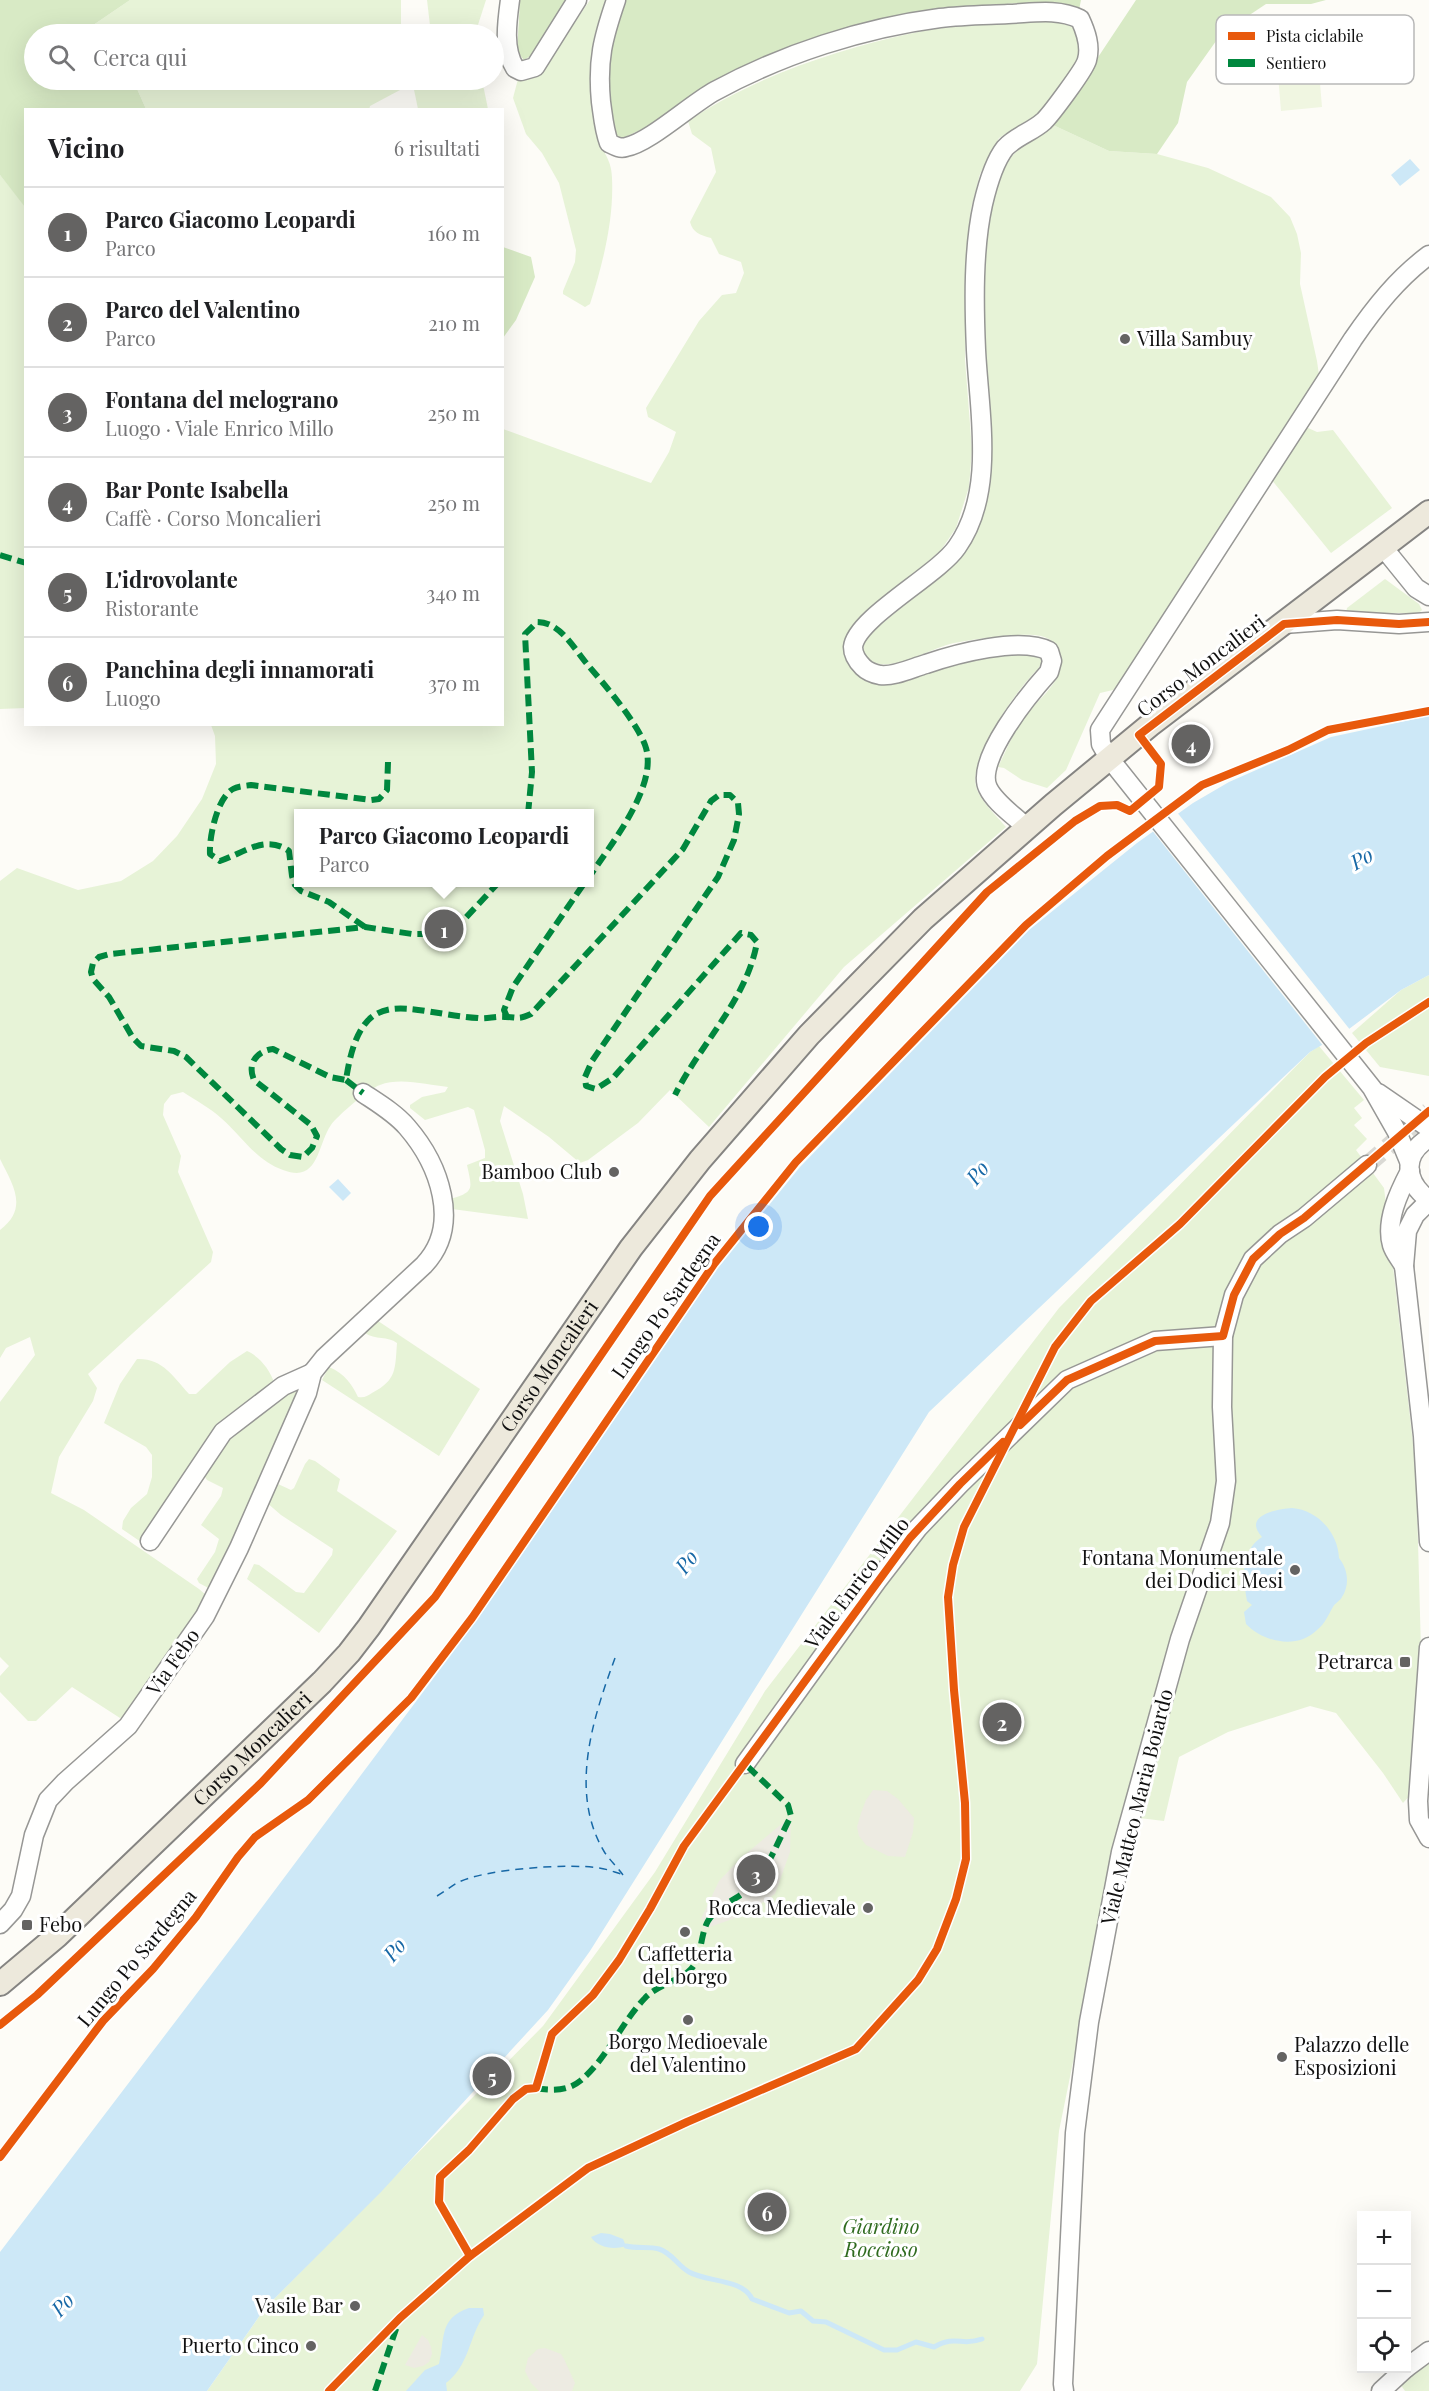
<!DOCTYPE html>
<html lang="it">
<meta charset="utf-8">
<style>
body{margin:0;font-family:"Playfair Display",serif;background:#f2f2f2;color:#202124}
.controls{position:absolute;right:18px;bottom:18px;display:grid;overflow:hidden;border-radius:0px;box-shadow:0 6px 24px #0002}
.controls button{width:54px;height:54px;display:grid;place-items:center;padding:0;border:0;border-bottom:2px solid #e0e0e0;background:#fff;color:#202124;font:30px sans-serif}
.you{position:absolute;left:759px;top:1227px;width:21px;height:21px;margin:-15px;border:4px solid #fff;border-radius:50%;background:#1a73e8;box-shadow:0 0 0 9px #1a73e833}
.badge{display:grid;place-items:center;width:39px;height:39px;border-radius:50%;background:#646362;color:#fff;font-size:20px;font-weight:700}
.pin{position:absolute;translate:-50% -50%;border:3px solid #fff;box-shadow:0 2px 6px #0006}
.popup{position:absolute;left:294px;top:809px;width:300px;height:78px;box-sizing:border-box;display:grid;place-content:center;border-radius:0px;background:#fff;filter:drop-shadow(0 2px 4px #0005);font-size:20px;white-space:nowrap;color:#757577}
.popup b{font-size:22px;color:#202124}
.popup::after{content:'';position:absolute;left:50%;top:100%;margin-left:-12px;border:12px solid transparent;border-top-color:#fff}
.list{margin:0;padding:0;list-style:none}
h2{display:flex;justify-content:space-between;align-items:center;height:78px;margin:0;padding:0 24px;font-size:26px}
h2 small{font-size:20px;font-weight:400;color:#757577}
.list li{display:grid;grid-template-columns:39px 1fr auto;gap:18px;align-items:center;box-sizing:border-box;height:90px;padding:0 24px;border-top:2px solid #e0e0e0}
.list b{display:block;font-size:22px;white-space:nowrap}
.list p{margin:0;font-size:20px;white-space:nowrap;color:#757577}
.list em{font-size:20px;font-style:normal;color:#757577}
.icon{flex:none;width:33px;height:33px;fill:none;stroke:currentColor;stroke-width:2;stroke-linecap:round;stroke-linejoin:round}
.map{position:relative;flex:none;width:1429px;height:2391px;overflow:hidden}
.search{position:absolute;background:#fff;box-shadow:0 6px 24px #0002;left:24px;top:24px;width:480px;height:66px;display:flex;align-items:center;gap:15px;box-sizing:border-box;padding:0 21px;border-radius:33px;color:#757577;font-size:22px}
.panel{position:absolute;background:#fff;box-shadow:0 6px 24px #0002;left:24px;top:108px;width:480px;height:618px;border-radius:0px}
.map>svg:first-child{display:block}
.green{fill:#e7f3d7;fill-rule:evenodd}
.forest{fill:#d8eac5}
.pitch{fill:#f0f6e1}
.plaza{fill:#edebe2}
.water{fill:#cde8f7}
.pier{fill:#fdfcf7}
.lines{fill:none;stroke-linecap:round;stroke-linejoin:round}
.stream{stroke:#cde8f7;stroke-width:5}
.ferry{stroke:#1768a6;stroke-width:1.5;stroke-dasharray:8 6;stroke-linecap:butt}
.minor-tunnel{stroke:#dad9d4;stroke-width:18;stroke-dasharray:18 9;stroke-linecap:butt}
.minor-casing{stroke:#979795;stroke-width:21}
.major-casing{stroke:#858482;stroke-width:26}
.minor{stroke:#fffffe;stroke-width:18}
.major{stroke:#ede9dc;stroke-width:22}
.quiet{stroke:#00873e;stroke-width:6;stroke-dasharray:12 6;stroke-linecap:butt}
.cycleway-casing{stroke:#fff;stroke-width:11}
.cycleway{stroke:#e8590c;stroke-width:8}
.poi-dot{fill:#646362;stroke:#fff;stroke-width:2}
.labels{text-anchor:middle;stroke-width:6;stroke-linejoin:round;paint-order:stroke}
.poi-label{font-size:20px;fill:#111;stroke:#fff;text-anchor:end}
.street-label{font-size:20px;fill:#111;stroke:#fff}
.park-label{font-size:20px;font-style:italic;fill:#2f6b1f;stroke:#fff}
.water-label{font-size:21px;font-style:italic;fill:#1768a6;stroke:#fff}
.key{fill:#fff;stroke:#b8b8b8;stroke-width:1.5}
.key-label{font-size:16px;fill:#111}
</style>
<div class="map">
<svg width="1429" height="2391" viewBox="0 0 1429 2391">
<rect width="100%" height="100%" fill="#fdfcf7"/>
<!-- green -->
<g class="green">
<path d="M130,0H401V34H70L83,32Z"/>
<path d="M427,0H486L475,34H431Z"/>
<path d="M590,0H605C602,15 595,29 593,44C588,73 590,103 596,131C599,149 612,157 612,178C614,220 603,263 590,304L585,307L563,294V291L575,262L576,250L559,183L542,153L526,134L513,98L518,79L534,77L542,71Z"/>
<path d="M1045,21L1062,23L1077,29L1081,52L1074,67L1041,112L999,138L980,174L971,209L967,260L965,360L972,450L969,487L956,528L941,550L854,626C851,631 846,637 845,642C841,670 868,686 893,684C906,683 920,676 932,672C954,665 1021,648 1040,657L1042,662L1038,669C1017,689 969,757 976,786C979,800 997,816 1006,827L844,967L709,1127L670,1090L638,1123L588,1160L580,1163L549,1137L504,1106L500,1121L523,1194L528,1219L452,1209L450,1199C475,1192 472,1189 467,1165L485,1158V1150L474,1110L468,1107L425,1120L410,1108V1105L422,1097L445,1092L448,1087C428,1085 400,1077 380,1085C370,1088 337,1116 331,1125C317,1145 319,1184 283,1170C255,1160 242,1136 221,1118C210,1108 195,1100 183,1092L171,1095L164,1104L163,1115L181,1156L178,1172L213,1252L211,1262L88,1374L97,1388L93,1401L59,1457L51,1493L84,1510L199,1589L206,1595V1600L125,1716L120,1718L72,1687L36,1721H28L0,1692V1676L9,1666L0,1657V1402L35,1355L30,1337L6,1348L0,1358V1230C29,1208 13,1185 0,1159V881L17,868L78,890L121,881L153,861L177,836L202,799L216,764L215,736L211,725L502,724L503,429L651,483L669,452L676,432L648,417L646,408L699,321L722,295L736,293L744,273L741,262L719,254L711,238C700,235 693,233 690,222L716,172L711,148L692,134L688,121C754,77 835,50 913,33C956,24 1001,23 1045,21ZM298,814H590V882H298Z"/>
<path d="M127,80H401L400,90L370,106L369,110L146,109L134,82Z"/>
<path d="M412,80H482L488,109H418Z"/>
<path d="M1053,125L1109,151L1157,154L1208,168L1271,197L1290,217L1297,234L1301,253L1300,284L1317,361L1319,375L1118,685L1113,690L1100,693L1066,770L1047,788L1022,780L1004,768L998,767C1006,751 1013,733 1023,718C1034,704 1050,692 1058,676C1065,659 1060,640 1041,636C1021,632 975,639 954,643C931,648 904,667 879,664C859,661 860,644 872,632L947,570L959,559L968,545C974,493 983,439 985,387C987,362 982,338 982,314C983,272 987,199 1008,162C1019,144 1038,140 1053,125Z"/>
<path d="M0,175L26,207V708L0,709Z"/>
<path d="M1306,427L1317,432L1333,430L1392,508L1331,553L1271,479Z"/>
<path d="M1385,579L1419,604L1422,610L1419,613H1346L1347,608Z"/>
<path d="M1429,975V1076L1380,1067L1352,1033L1401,990Z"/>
<path d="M1319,1046L1364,1100L1354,1108L1362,1118L1354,1125L1367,1139L1356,1150L1384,1188L1386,1204L1416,1470L1421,1650L1414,1791L1403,1803L1383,1773L1336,1713L1310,1706L1228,1732L1179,1757L1164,1821L1123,1816L1059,2131L1037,2364L1020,2391H207L265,2308L543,2026L655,1872L765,1691L1059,1308L1310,1052Z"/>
<path d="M375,1319L480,1389L439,1456L322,1380L329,1367C344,1373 352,1384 358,1397C365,1398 367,1396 372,1393C397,1380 395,1369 397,1343C388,1336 375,1340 365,1333L364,1328Z"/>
<path d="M247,1351C259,1356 270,1370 274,1382L144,1541L141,1542L122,1529L123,1521L131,1508L147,1494L152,1477V1455L146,1447L104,1423L120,1384L137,1359C162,1358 173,1376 189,1394H196L230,1362Z"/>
<path d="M296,1387L301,1388L212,1590L199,1583L197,1579L215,1552L219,1539L201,1525L221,1496L223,1488L207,1480L203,1474L229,1436Z"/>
<path d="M309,1459L315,1461L340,1479L337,1491L397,1531L319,1633L247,1579L254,1564L259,1565L296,1592L304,1593L332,1555L333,1549L281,1515L266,1502L274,1485L278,1484L291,1490L294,1488L305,1464Z"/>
<path d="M1429,2363V2391H1405L1400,2384Z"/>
</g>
<!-- forest -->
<g class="forest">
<path d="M0,0H130L83,32L70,34H34V80H127L134,82L146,109L26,110L25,207L0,175Z"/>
<path d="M520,0H568L532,55L524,60L517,52Z"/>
<path d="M622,0H1081L1079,10L1069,5L1041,2L937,8L877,21L713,85L685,100L655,123L621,139L616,135C601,84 610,50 622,0Z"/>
<path d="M1136,0H1326L1311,4H1266L1221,34L1187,82L1178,123L1157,154L1109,151L1053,125Z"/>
<path d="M503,247L531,257L535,277L516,320L503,338Z"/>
</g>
<!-- pitch -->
<path class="pitch" d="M1315,23L1322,107L1281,111L1274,26Z"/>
<!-- plaza -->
<g class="plaza">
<path d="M873,1790L887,1791L898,1799L914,1818L913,1832L905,1857L888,1856L866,1845L859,1836L857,1827L861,1813L866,1800Z"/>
<path d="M791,1816L790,1852L775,1894L744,1915L704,1929L705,1920L701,1919L719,1881L741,1858Z"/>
<path d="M422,2335L428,2340L431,2347L432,2354L429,2362L423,2366L414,2368L405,2365Z"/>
<path d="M545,2348L561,2354L564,2359L575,2383L572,2391H539L531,2383L525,2371L528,2358L538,2349Z"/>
</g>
<!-- water -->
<g class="water">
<path d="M1410,159L1420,170L1400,186L1391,175Z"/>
<path d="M1429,716V975L1401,990L1349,1029L1310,1052L929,1412L590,1951L548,2010L381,2192L265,2308L207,2391H0V2252L239,1938L477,1620L718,1268L800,1167L1029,930L1137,843L1193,803L1229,782L1331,737Z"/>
<path d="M338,1179L351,1193L343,1201L329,1187Z"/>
<path d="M1292,1508C1318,1510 1338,1533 1339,1558C1348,1569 1350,1585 1342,1597C1340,1601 1335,1603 1333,1607C1328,1615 1325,1624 1317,1630C1297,1650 1263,1642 1246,1624L1244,1612L1252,1605L1247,1601C1243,1579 1240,1551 1262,1537C1242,1515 1277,1509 1292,1508Z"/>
<path d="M601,2233L610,2234L623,2239L626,2246C614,2250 598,2248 591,2237Z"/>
<path d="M469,2308H483L484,2315C469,2337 469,2366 446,2383L447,2391H406L425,2370L439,2364C445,2338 439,2318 469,2308Z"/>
</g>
<!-- pier -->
<path class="pier" d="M1176,811L1351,1031L1324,1047L1151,829Z"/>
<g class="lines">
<!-- stream -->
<path class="stream" d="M626,2246C637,2249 649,2246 659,2249C672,2253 677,2265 689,2272C707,2282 743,2279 752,2299L789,2313L801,2311L813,2321L826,2322L884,2350H897L916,2342L934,2347C957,2334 961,2347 982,2339"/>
<!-- ferry -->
<g class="ferry">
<path d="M615,1658C593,1718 568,1793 605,1853C610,1860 617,1867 623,1875"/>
<path d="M437,1896C444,1892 450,1887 457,1883C482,1869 570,1863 599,1868C607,1869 614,1872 621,1874"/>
</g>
<!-- minor-tunnel -->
<path class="minor-tunnel" d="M1367,1165L1429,1111"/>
<defs>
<g id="minor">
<path d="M510,0C507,22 503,49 515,68L521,71L535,67L577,0"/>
<path d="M616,0C603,38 597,60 601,102C603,116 604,130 609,143C615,146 620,149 626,147C649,143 691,104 715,91C783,54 863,28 940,18C962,15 986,15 1008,14C1033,13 1057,8 1080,19C1086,32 1091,46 1087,60C1085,69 1051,114 1044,121C1032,132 1016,136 1005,148C994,162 987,187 983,204C973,249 974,304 976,350C979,412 996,492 957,547C938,575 856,618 853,647C853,655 858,662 863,667C867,671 875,674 880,675C894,677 912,668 926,664C955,654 1021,636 1049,651L1052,661L1049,672C1031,692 974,760 988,788C995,803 1015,816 1027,828"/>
<path d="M1382,546L1416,588L1429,596"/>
<path d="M1284,624L1337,620L1399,624L1429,622"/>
<path d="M1378,1093L1429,1128"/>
<path d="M1429,1138C1401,1155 1405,1182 1429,1200"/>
<path d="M1409,1161L1397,1132L1372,1088L1109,758L1101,744L1100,730L1353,339C1375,307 1398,278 1429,255"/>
<path d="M1429,1201L1415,1215L1407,1231L1404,1266L1423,1436L1429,1542"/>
<path d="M1404,1266C1400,1259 1394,1252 1392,1245C1385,1221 1399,1192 1410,1171"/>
<path d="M150,1541L223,1432L283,1386L312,1373"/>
<path d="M1429,1647L1418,1801L1419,1820L1429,1838"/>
<path d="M745,1764L877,1581L918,1528L960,1484L1067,1380L1155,1341L1223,1336"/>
<path d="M0,1924L13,1910L21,1896L34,1835L48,1800L65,1782L128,1726L205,1616L239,1548L307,1393L312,1373L324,1358L424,1265C462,1225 439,1164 407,1127C395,1113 378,1103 363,1093"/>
<path d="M1406,2368L1429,2351"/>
<path d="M1064,2391L1063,2384L1075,2133L1089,2022L1121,1852L1180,1639L1220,1523L1226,1481L1222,1407L1223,1336L1234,1295L1253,1259L1280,1234L1304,1218L1367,1165"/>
<path d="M1381,2391L1406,2368"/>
</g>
<g id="major">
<path id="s1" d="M0,1984L57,1936L322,1682L349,1653L369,1627L631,1248L700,1160L809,1035L923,919L1053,805L1150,725L1429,512"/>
</g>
</defs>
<!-- minor casing -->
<use href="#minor" class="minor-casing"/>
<!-- major casing -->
<use href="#major" class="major-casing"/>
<!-- minor -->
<use href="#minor" class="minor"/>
<!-- major -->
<use href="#major" class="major"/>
<!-- quiet -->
<g class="quiet">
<path d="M0,555L26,563"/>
<path d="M528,814L532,772L525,634L537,622C560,622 573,647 587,664C604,684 636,721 645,745C660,785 610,845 590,876"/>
<path d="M499,882L459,925L435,934H412L365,927L110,954L99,957L93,963L91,972L93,979L109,997L133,1038L141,1046L174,1051L186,1057L281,1149L290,1155L303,1157L312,1148L317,1136L311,1125L254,1080C247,1064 256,1051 273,1049L330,1077L346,1080C361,979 405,1013 478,1018C487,1019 496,1016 505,1017C518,1017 518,1020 531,1014L683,849L711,801L719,795H730L738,803L739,814L734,840L718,877L592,1061L585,1077L586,1086L596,1089L613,1078L741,933L751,935L757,942C747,1000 700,1044 675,1095"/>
<path d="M365,927L329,902L301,891L295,885L292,876L289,851C265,834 244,853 220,861L210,854C209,837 217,798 233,789C238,786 245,786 251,785L371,800L379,799L387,790L388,762"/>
<path d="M507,1017L504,1010L513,987L585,882"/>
<path d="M346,1080L363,1093"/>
<path d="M536,2088C551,2091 568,2091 580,2081C607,2059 621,2023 645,1998C656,1986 675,1982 688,1972C703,1960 699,1937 708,1921C718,1905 733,1902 747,1890C768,1872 778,1840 791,1816L788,1805L745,1764L741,1768"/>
<path d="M375,2391L397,2326"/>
</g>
<defs>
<g id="cycleway">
<path d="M1020,1425L1067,1380L1155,1341L1223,1336L1234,1295L1253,1259L1280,1234L1304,1218L1429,1111"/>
<path d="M0,2025L37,1995L261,1783L435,1597L710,1196L987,892L1075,821L1100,806L1117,805L1130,811L1159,787L1161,764L1139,735L1284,624L1337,620L1399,624L1429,622"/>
<path d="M0,2157L103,2021L153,1969L196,1917L238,1857L255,1837L308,1800L411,1698L472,1618L714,1264L796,1162L1026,925L1107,856L1202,785L1288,750L1328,730L1429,711"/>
<path d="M470,2256L439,2202L440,2177L469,2150L513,2099L526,2089L536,2088L552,2034L593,1995L619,1960L650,1909L684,1846L910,1538L960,1484L1003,1442"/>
<path d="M329,2391L400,2318L470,2256L588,2168L687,2122L856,2049L918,1980L937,1949L956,1899L966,1859L965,1803L954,1690L948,1597L953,1565L964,1527L1055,1347L1091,1301L1180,1224L1325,1077L1366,1043L1429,1002"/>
</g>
</defs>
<!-- cycleway casing -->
<use href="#cycleway" class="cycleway-casing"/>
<!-- cycleway -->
<use href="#cycleway" class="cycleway"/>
</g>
<!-- markers -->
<g class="poi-dot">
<circle cx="1125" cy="339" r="6"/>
<circle cx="614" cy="1172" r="6"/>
<circle cx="1295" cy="1570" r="6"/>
<rect x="1399" y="1656" width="12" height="12" rx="3"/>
<circle cx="868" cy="1908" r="6"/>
<rect x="21" y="1919" width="12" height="12" rx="3"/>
<circle cx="685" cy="1932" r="6"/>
<circle cx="688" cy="2020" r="6"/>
<circle cx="1282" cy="2057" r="6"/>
<circle cx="355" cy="2306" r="6"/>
<circle cx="311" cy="2346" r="6"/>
</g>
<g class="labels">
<!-- poi labels -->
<g class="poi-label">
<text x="1137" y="346" text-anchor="start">Villa Sambuy</text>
<text x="602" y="1179">Bamboo Club</text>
<text x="1283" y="1565">Fontana Monumentale<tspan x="1283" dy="23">dei Dodici Mesi</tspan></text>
<text x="1393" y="1669">Petrarca</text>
<text x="856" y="1915">Rocca Medievale</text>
<text x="39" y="1932" text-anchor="start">Febo</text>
<text x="685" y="1961" text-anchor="middle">Caffetteria<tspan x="685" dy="23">del borgo</tspan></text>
<text x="688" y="2049" text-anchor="middle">Borgo Medioevale<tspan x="688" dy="23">del Valentino</tspan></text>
<text x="1294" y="2052" text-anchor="start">Palazzo delle<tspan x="1294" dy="23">Esposizioni</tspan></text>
<text x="343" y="2313">Vasile Bar</text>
<text x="299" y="2353">Puerto Cinco</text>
</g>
<!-- street labels -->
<g class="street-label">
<text transform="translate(1201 666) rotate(-37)" y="7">Corso Moncalieri</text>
<text transform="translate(666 1306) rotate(-55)" y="7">Lungo Po Sardegna</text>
<text dy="7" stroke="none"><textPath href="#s1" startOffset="831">Corso Moncalieri</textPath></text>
<text transform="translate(857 1583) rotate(-53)" y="7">Viale Enrico Millo</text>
<text transform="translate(173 1662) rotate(-55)" y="7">Via Febo</text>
<text dy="7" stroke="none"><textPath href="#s1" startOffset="345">Corso Moncalieri</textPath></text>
<text transform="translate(1137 1807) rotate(-76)" y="7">Viale Matteo Maria Boiardo</text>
<text transform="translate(137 1958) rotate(-50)" y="7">Lungo Po Sardegna</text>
</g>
<!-- park labels -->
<g class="park-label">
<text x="881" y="2234">Giardino<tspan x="881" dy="23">Roccioso</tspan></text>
</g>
<!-- water labels -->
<g class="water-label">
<text transform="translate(1362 859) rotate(-30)" y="7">Po</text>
<text transform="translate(978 1173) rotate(-53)" y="7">Po</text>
<text transform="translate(687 1562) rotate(-53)" y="7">Po</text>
<text transform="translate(395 1950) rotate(-51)" y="7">Po</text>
<text transform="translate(63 2305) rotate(-47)" y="7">Po</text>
</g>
</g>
<!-- legend -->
<rect x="1216" y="15" width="198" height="69" rx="9" class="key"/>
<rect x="1228" y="32" width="27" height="8" fill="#e8590c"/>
<rect x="1228" y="59" width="27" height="8" fill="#00873e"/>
<g class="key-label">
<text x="1266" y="42">Pista ciclabile</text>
<text x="1266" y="69">Sentiero</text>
</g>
</svg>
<div class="controls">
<button>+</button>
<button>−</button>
<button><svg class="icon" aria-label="locate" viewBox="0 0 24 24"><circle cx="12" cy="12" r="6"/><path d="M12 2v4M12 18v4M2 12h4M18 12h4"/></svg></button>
</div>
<div class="you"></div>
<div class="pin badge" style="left:444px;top:929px">1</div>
<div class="popup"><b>Parco Giacomo Leopardi</b>Parco</div>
<div class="pin badge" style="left:1002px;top:1722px">2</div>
<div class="pin badge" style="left:756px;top:1874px">3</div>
<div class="pin badge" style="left:1191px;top:744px">4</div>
<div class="pin badge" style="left:492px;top:2076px">5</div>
<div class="pin badge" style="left:767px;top:2212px">6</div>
<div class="search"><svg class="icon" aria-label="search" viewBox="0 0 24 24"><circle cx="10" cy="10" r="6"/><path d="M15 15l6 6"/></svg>Cerca qui</div>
<section class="panel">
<h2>Vicino<small>6 risultati</small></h2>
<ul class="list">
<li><span class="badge">1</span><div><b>Parco Giacomo Leopardi</b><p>Parco</p></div><em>160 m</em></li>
<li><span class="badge">2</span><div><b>Parco del Valentino</b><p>Parco</p></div><em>210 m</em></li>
<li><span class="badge">3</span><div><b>Fontana del melograno</b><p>Luogo · Viale Enrico Millo</p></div><em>250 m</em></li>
<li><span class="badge">4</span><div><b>Bar Ponte Isabella</b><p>Caffè · Corso Moncalieri</p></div><em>250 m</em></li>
<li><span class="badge">5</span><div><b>L'idrovolante</b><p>Ristorante</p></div><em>340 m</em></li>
<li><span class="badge">6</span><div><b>Panchina degli innamorati</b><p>Luogo</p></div><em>370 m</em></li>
</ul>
</section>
</div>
